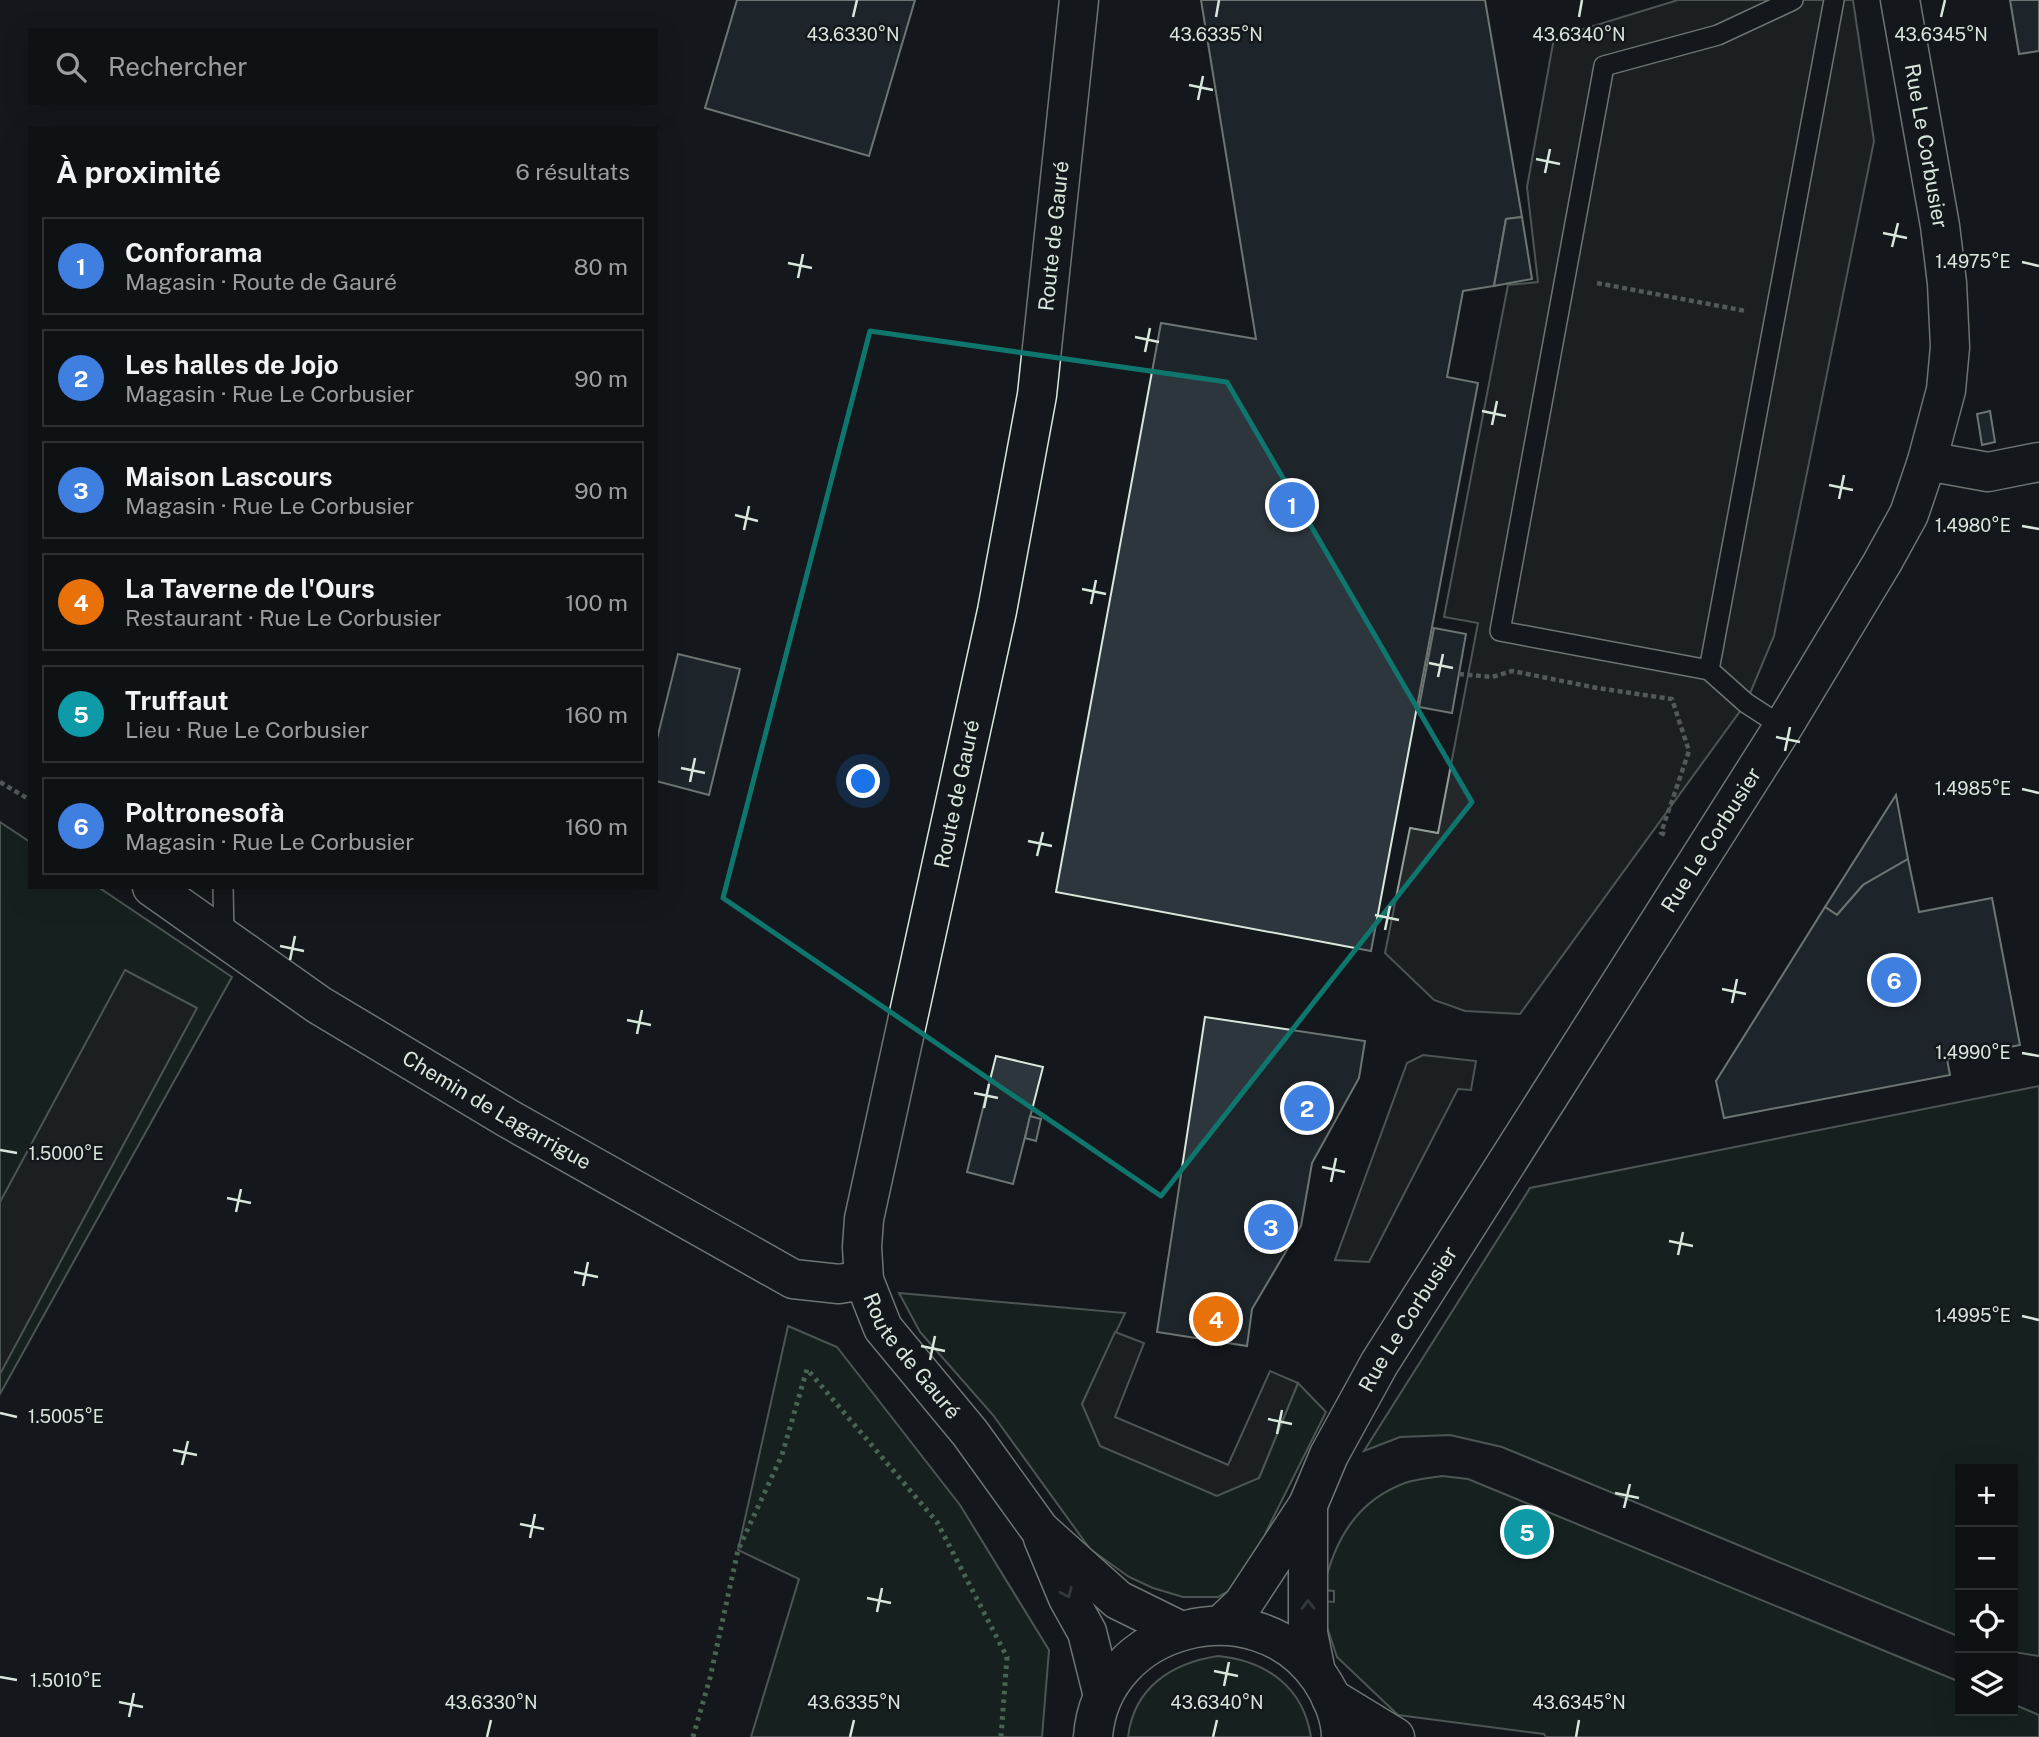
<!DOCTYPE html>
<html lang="fr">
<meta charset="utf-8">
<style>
body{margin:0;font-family:"Public Sans",sans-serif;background:#181b1e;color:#f1f3f6}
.controls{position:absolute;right:21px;bottom:21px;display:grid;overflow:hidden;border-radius:0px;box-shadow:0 7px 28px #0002}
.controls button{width:63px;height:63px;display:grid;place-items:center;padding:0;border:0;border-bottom:2px solid #2f3234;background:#0f1215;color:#f1f3f6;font:35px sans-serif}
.you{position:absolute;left:864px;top:782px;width:24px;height:24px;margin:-18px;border:5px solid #fff;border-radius:50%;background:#1a73e8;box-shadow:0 0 0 10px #1a73e833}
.badge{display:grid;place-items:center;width:46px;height:46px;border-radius:50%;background:#0f766e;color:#fff;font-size:23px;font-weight:700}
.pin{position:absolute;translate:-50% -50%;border:4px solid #fff;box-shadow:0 2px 7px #0006}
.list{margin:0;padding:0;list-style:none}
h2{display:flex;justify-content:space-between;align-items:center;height:91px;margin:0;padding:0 28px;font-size:30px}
h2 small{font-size:23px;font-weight:400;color:#9b9ea0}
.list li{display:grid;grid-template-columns:46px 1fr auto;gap:21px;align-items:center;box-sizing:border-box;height:98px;margin:0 14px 14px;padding:0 14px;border:2px solid #2f3234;border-radius:0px}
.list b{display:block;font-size:26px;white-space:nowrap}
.list p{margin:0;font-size:23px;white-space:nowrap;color:#9b9ea0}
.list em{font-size:23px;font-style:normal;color:#9b9ea0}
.icon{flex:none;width:38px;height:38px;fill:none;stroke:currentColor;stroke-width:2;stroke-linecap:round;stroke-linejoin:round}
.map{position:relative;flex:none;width:2039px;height:1737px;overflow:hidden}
.search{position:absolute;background:#0f1215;box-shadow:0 7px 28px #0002;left:28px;top:28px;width:630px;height:77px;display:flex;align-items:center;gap:18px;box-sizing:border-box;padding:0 24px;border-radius:0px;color:#9b9ea0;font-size:26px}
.panel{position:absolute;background:#0f1215;box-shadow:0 7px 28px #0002;left:28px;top:126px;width:630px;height:763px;border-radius:0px}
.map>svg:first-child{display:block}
.green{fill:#1a2d24;stroke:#939e99;stroke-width:2}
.parking{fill:#24282b;stroke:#939e99;stroke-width:2}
.building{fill:#2c363c;stroke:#d8e6dc;stroke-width:2}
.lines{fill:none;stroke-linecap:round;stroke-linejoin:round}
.lane-casing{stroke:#d8e6dc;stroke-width:22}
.street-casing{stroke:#d8e6dc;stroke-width:41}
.secondary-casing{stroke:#d8e6dc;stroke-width:41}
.path{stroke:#9da8a2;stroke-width:4.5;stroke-dasharray:5 3.5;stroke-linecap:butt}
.lane{stroke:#14181c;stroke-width:19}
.street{stroke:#14181c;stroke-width:38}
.secondary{stroke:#14181c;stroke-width:38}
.hedge{stroke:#8ac095;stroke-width:5;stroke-dasharray:3.5 5;stroke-linecap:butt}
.oneway{stroke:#59605f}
.marked{fill:none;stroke:#0f766e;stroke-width:5;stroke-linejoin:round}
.ticks{fill:none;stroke:#d8e6dc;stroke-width:2.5}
.labels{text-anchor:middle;stroke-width:5;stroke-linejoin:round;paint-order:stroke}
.street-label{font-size:21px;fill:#d8e6dc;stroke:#14181c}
.ticks-label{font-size:18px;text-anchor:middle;fill:#d8e6dc;stroke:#14181c;stroke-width:5;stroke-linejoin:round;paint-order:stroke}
</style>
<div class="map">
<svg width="2039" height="1737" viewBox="0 0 2039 1737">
<rect width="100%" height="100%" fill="#14181c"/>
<!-- green -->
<g class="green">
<path d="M0,822L30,842V887H98L232,977L0,1394Z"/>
<path d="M2039,1086V1656L2013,1652V1469H1960V1637L1502,1447L1450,1435L1400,1437L1364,1451L1530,1188Z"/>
<path d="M899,1293L1125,1313L1082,1404L1259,1478L1298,1383L1326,1412L1266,1532L1259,1556L1240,1585L1218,1597H1183L1153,1588L1129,1577L1090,1549L993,1415L920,1332Z"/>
<path d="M788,1326L837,1347L960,1505L1049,1650L1042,1737H751L799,1579L738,1550Z"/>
<path d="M1442,1476L1468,1479L1960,1682V1711H2013V1704L2039,1715V1737H1546L1544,1734L1398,1715L1337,1657L1325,1621L1324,1601L1334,1602V1591L1323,1590C1334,1541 1356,1501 1405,1483C1416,1479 1430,1478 1442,1476Z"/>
<path d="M1218,1656C1266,1661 1303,1686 1311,1737H1128C1134,1687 1172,1663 1218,1656Z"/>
</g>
<!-- parking -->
<g class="parking">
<path d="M1678,0H1853L1874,141L1774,636L1746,703L1520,1014L1465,1011L1434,1000L1385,953L1410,828L1438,833L1478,623L1444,617L1508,285L1538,282L1527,187L1554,38Z"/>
<path d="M125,970L197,1008L0,1374V1202Z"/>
<path d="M1423,1055L1476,1061L1471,1090L1458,1089L1369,1262L1335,1260L1407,1063Z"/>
<path d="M1115,1332L1144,1343L1115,1417L1228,1465L1270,1371L1298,1383L1259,1478L1217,1496L1100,1446L1082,1404Z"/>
</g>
<!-- building -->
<g class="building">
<path d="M737,0H915L869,156L705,108Z"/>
<path d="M1201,0H1485L1522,217L1506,219L1494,286L1463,291L1447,377L1478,383L1371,951L1056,892L1161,323L1256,339Z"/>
<path d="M2010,0H2039V51L2019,54Z"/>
<path d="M1522,217L1532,279L1494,286L1506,219Z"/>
<path d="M1990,411L1995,442L1982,445L1977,414Z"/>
<path d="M1434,628L1466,634L1452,713L1419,707Z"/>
<path d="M678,654L740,669L709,795L656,781V743Z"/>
<path d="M1896,795L1908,859L1863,885L1837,915L1825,907Z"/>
<path d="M1908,859L1919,912L1992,898L2020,1045L1947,1059L1950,1075L1724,1118L1716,1081L1825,907L1837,915L1863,885Z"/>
<path d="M1205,1017L1365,1041L1359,1078L1312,1163L1301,1226L1252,1309L1247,1346L1157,1332Z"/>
<path d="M996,1056L1043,1067L1013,1184L967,1172Z"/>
<path d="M1030,1116L1041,1119L1036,1141L1025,1138Z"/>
<path d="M1519,1521L1541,1531L1536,1544L1513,1534Z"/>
</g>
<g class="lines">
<defs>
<g id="lane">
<path d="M1709,670L1500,631L1604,66L1718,35L1793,0"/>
<path d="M1783,727L1746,703L1709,670L1834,0"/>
<path d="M223,887L224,937"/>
</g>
<g id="street">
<path id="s1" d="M1079,0L1037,395L997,611L864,1219L862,1247L864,1280L883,1328L970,1433L1040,1530L1118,1600L1179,1630"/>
<path d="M1927,461L1988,472L2039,462"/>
<path id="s2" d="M152,887L319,1005L509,1119L793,1279L839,1284L864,1280"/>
<path d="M1308,1505V1633L1316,1672"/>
<path d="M1043,1538L1068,1598L1087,1632L1103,1696"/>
<path id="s3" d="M1222,1624L1243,1604L1308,1505L1329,1455L1379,1364L1783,727L1882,563L1909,514L1927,461L1946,390L1950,347L1947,283L1940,226L1900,0"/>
</g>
<g id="secondary">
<path d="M1331,1698L1395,1737"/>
<path d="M1093,1737C1101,1624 1256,1585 1320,1678C1331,1694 1341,1717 1341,1737"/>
</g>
</defs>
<!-- lane casing -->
<use href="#lane" class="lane-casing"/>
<!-- street casing -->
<use href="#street" class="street-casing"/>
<!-- secondary casing -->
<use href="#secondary" class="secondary-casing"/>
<!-- path -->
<g class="path">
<path d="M1597,283L1746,311"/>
<path d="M1459,674L1492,677L1512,671L1597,688L1672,699L1689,751L1661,833L1666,835"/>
<path d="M0,782L30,800"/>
</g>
<!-- lane -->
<use href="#lane" class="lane"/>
<!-- street -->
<use href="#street" class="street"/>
<!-- secondary -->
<use href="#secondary" class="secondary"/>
<!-- hedge -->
<path class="hedge" d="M693,1737L710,1678L738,1550L782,1455L807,1369L937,1522L1007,1657L1001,1737"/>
</g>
<!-- one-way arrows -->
<defs><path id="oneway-chevron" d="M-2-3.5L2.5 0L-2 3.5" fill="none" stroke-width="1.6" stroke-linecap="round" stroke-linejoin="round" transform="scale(1.75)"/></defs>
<g class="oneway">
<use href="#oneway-chevron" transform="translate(1067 1593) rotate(66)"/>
<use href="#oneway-chevron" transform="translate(1308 1605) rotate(-91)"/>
</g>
<!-- marked area -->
<path d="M0 0H2039V1737H0ZM870,331L1227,382L1472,802L1161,1196L723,898Z" fill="#14181c" fill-opacity=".55" fill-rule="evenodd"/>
<path class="marked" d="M870,331L1227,382L1472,802L1161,1196L723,898Z"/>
<!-- ticks -->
<path class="ticks" d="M853,17L857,0M1216,17L1219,0M1579,17L1582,0M1941,17L1945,0M1189,85L1213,90M1198,100L1203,76M1536,159L1560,164M1545,173L1550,149M1883,233L1907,238M1892,247L1898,223M2022,262L2039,266M788,263L812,268M798,278L803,254M1135,337L1159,342M1145,352L1150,328M1482,411L1506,416M1492,425L1497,401M1829,485L1853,490M1839,499L1844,475M735,515L758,521M2022,526L2039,529M744,530L749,506M1082,589L1106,594M1091,604L1096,580M1429,663L1453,668M1438,677L1443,654M1776,737L1800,742M1785,751L1790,727M681,768L705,773M690,782L695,758M2022,789L2039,793M1028,841L1052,846M1037,856L1043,832M1375,915L1399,920M1385,930L1390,906M280,946L304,951M290,960L295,936M1722,989L1746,994M1732,1003L1737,979M627,1020L651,1025M637,1034L642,1010M2022,1053L2039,1056M974,1093L998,1098M984,1108L989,1084M0,1150L17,1153M1322,1167L1345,1172M1331,1182L1336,1158M227,1198L251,1203M236,1212L241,1189M1669,1241L1693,1246M1678,1255L1683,1232M574,1272L598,1277M583,1286L588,1262M2022,1316L2039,1320M921,1346L945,1351M930,1360L935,1336M0,1413L17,1417M1268,1419L1292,1424M1277,1434L1282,1410M173,1450L197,1455M182,1465L188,1441M1615,1493L1639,1498M1624,1508L1630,1484M520,1524L544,1529M530,1538L535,1514M867,1598L891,1603M877,1612L882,1588M1214,1671L1238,1676M0,1677L17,1680M1224,1686L1229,1662M119,1702L143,1707M129,1717L134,1693M487,1737L491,1720M850,1737L854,1720M1213,1737L1217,1720M1576,1737L1579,1720"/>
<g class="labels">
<!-- street labels -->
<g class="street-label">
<text transform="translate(1926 146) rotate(80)" y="7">Rue Le Corbusier</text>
<text transform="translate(1054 236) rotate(-84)" y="7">Route de Gauré</text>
<text transform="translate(957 794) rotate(-78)" y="7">Route de Gauré</text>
<text dy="7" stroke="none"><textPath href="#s3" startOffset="926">Rue Le Corbusier</textPath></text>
<text dy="7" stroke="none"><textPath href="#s2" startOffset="411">Chemin de Lagarrigue</textPath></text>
<text dy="7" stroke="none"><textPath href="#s3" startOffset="359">Rue Le Corbusier</textPath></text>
<text dy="7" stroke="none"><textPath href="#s1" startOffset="1391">Route de Gauré</textPath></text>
</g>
</g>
<g class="ticks-label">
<text x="853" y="41">43.6330°N</text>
<text x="1216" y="41">43.6335°N</text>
<text x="1579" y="41">43.6340°N</text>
<text x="1941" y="41">43.6345°N</text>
<text x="1973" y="268">1.4975°E</text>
<text x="1973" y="532">1.4980°E</text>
<text x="1973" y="795">1.4985°E</text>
<text x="1973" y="1059">1.4990°E</text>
<text x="66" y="1160">1.5000°E</text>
<text x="1973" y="1322">1.4995°E</text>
<text x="66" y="1423">1.5005°E</text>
<text x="66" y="1687">1.5010°E</text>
<text x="491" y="1709">43.6330°N</text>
<text x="854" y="1709">43.6335°N</text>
<text x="1217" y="1709">43.6340°N</text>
<text x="1579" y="1709">43.6345°N</text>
</g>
</svg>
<div class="controls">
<button>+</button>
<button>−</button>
<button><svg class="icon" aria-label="locate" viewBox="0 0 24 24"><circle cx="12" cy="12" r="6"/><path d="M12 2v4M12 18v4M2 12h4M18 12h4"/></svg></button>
<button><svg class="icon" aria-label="layers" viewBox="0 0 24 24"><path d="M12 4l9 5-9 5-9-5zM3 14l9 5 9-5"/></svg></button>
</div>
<div class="you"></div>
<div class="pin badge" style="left:1292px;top:505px;background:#3f7fe0">1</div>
<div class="pin badge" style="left:1307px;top:1108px;background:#3f7fe0">2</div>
<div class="pin badge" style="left:1271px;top:1227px;background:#3f7fe0">3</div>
<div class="pin badge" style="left:1216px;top:1319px;background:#e8710a">4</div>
<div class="pin badge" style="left:1527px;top:1532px;background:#0f9aa8">5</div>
<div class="pin badge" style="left:1894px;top:980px;background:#3f7fe0">6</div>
<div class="search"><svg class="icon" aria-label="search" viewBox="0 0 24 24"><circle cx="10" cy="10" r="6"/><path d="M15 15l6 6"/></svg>Rechercher</div>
<section class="panel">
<h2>À proximité<small>6 résultats</small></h2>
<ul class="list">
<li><span class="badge" style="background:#3f7fe0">1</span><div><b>Conforama</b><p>Magasin · Route de Gauré</p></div><em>80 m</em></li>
<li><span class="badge" style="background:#3f7fe0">2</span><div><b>Les halles de Jojo</b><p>Magasin · Rue Le Corbusier</p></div><em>90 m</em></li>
<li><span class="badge" style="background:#3f7fe0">3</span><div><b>Maison Lascours</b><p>Magasin · Rue Le Corbusier</p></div><em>90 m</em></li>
<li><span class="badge" style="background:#e8710a">4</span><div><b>La Taverne de l'Ours</b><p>Restaurant · Rue Le Corbusier</p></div><em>100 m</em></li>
<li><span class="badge" style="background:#0f9aa8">5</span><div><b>Truffaut</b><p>Lieu · Rue Le Corbusier</p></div><em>160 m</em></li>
<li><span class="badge" style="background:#3f7fe0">6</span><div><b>Poltronesofà</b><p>Magasin · Rue Le Corbusier</p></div><em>160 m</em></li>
</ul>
</section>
</div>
